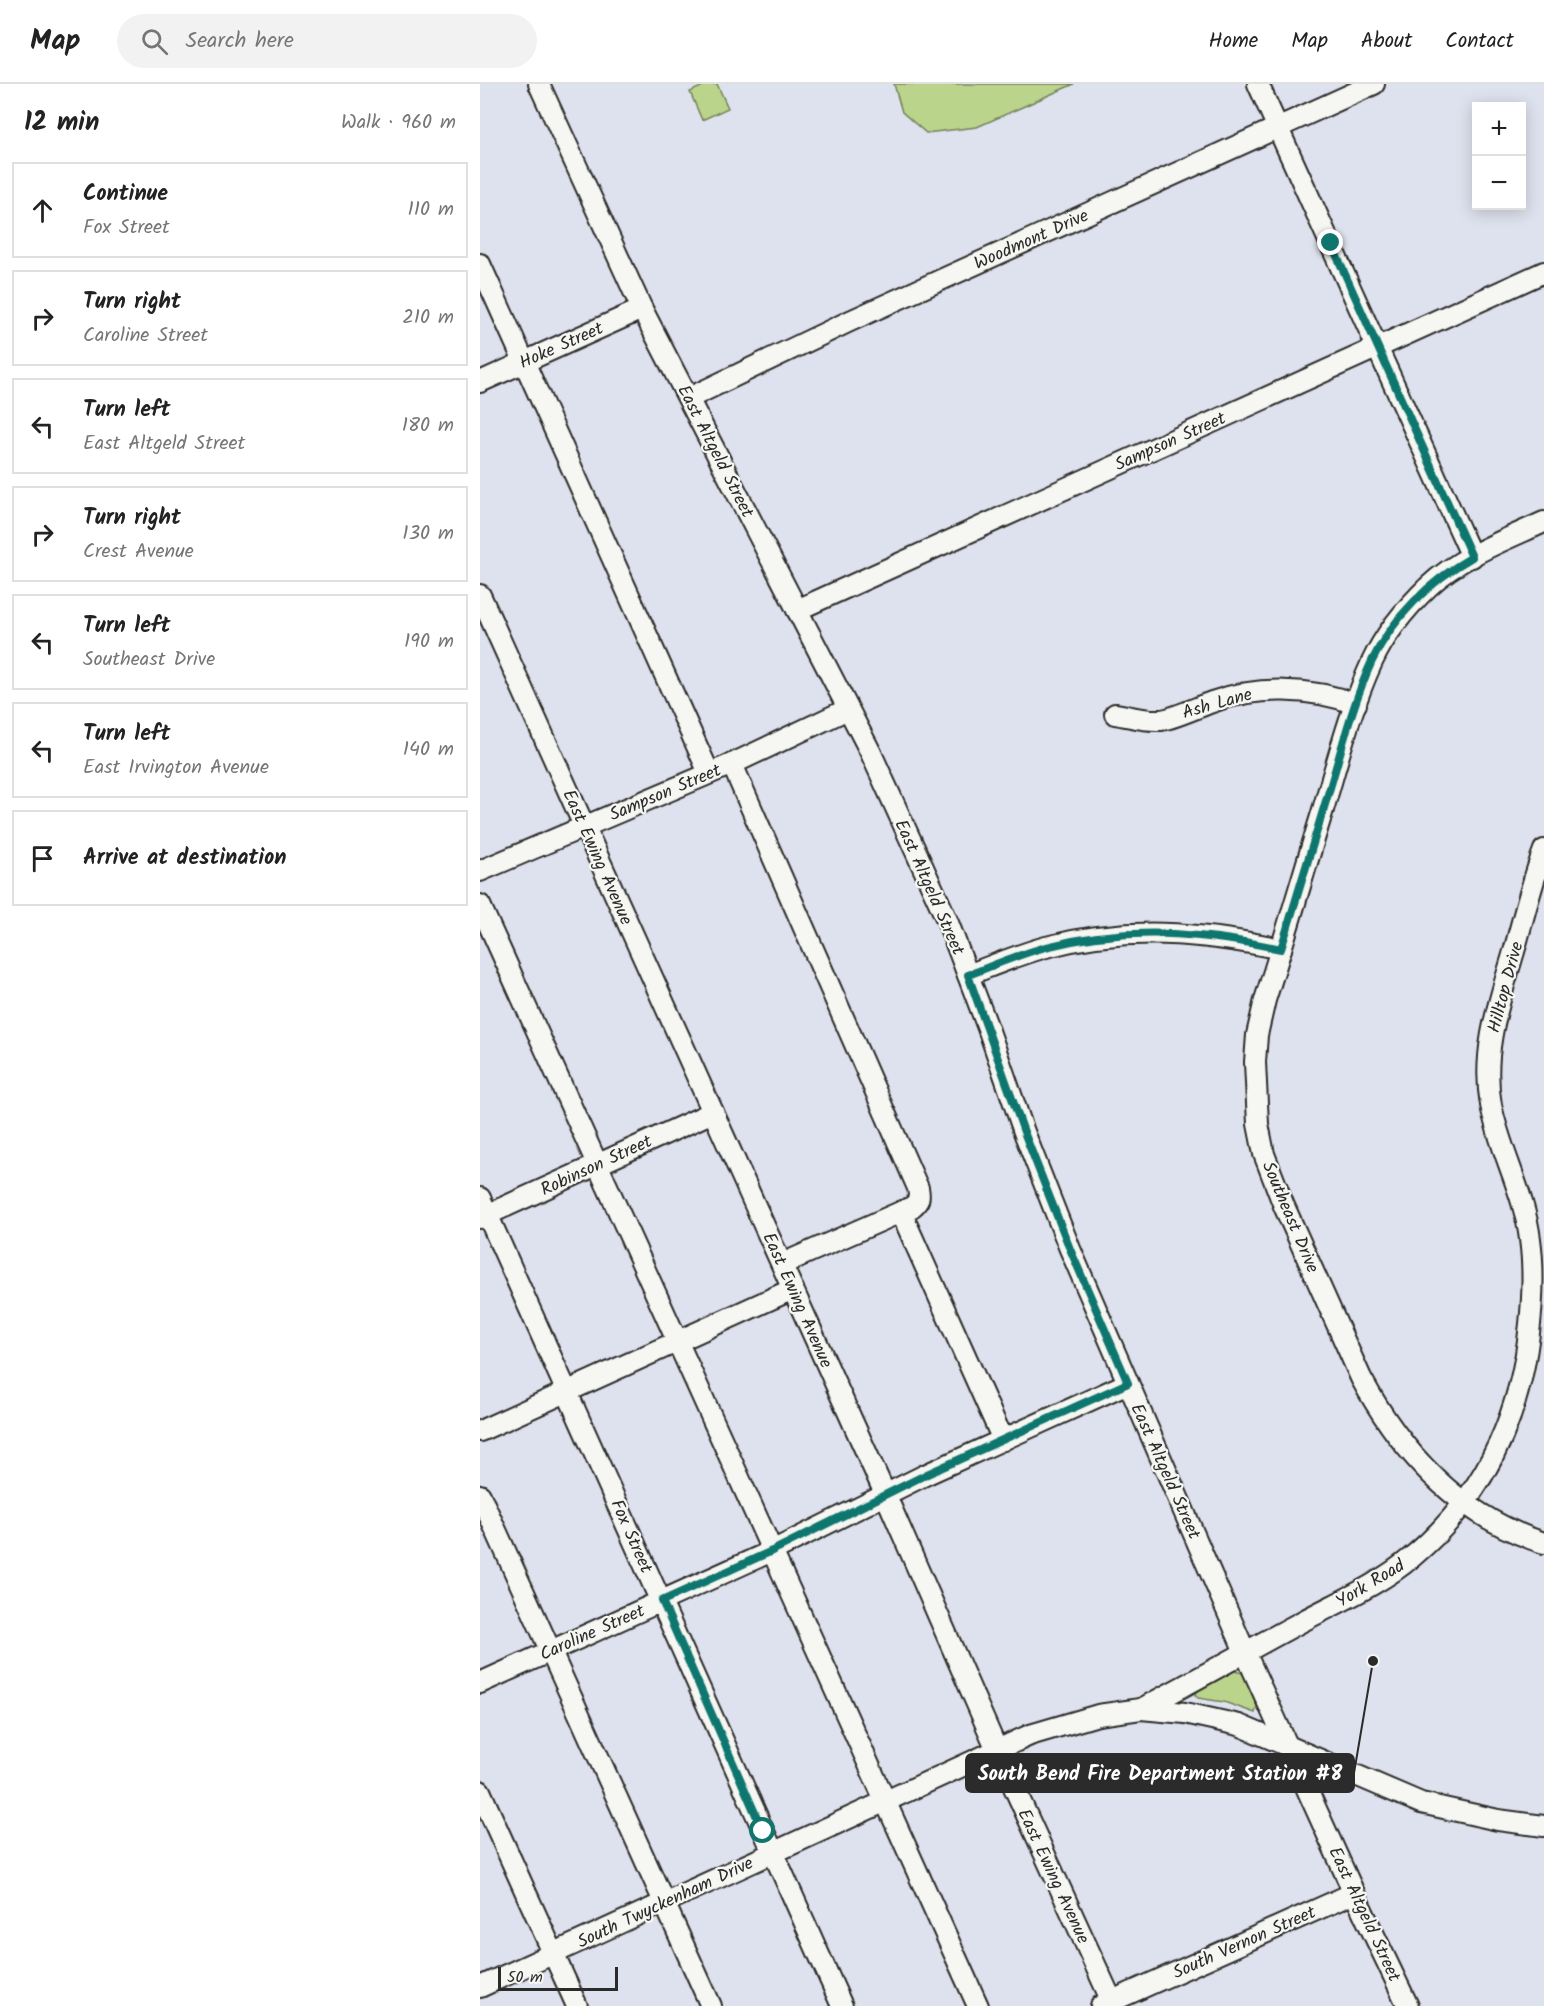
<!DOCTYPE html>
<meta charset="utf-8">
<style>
body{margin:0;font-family:Kalam,sans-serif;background:#f2f2f2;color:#222}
.controls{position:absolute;right:18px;top:18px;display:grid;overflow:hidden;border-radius:0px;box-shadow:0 3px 15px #0003}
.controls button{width:54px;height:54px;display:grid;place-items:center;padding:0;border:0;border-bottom:2px solid #e0e0e0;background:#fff;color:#222;font:30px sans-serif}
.scale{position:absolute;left:18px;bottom:15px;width:120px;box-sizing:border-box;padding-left:6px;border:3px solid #2b2b2b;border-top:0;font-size:16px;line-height:21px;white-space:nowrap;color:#2b2b2b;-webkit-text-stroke:4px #f6f6f2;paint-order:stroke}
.stop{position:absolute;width:18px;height:18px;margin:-14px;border:4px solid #0f766e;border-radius:50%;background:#fff}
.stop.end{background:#0f766e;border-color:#fff;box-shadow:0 2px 6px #0008}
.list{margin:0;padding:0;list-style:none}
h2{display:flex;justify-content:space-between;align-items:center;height:78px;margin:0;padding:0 24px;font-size:26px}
h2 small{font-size:20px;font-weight:400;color:#767676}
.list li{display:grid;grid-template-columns:39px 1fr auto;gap:18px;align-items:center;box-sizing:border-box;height:96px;margin:0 12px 12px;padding:0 12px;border:2px solid #e0e0e0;border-radius:0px}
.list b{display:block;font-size:22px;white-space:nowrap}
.list p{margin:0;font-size:20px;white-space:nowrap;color:#767676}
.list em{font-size:20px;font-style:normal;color:#767676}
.icon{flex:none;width:33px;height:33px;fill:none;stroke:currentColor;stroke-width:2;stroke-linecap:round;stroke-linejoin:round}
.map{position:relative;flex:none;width:1064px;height:1922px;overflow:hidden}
header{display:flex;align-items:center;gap:36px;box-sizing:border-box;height:84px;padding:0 30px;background:#fff;border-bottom:2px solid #e0e0e0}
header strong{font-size:28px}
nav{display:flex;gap:33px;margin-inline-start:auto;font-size:21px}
.search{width:420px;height:54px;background:#f2f2f2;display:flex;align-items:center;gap:15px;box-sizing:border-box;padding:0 21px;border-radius:33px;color:#767676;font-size:22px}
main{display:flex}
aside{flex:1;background:#fff}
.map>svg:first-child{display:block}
.green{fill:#bbd48b;stroke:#73805b;stroke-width:1.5}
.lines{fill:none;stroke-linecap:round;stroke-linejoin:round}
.minor-casing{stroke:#2b2b2b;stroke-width:24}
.minor{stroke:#f6f6f2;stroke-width:20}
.route{stroke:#0f766e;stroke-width:8}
.labels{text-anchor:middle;stroke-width:4.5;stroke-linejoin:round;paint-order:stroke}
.street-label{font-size:18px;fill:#2b2b2b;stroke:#f6f6f2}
.leader{fill:none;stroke:#2b2b2b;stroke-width:2}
.callout-dot{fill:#2b2b2b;stroke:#f6f6f2;stroke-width:2}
.callout{fill:#2b2b2b;stroke:#2b2b2b;stroke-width:2}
.callout-label{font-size:20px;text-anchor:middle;font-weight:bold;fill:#fff}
</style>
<header>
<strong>Map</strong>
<div class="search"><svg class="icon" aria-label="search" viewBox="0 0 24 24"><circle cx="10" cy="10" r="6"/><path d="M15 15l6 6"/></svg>Search here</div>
<nav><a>Home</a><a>Map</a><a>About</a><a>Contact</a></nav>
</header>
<main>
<aside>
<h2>12 min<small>Walk · 960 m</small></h2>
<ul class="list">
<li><svg class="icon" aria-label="ahead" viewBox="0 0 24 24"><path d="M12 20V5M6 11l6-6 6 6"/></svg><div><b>Continue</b><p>Fox Street</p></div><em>110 m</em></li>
<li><svg class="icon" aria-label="right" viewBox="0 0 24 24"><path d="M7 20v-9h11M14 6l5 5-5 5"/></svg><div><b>Turn right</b><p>Caroline Street</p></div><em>210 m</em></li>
<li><svg class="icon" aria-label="left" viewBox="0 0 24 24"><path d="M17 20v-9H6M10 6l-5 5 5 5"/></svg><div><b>Turn left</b><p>East Altgeld Street</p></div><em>180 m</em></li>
<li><svg class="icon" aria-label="right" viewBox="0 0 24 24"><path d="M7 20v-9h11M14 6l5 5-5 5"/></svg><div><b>Turn right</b><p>Crest Avenue</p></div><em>130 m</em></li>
<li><svg class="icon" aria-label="left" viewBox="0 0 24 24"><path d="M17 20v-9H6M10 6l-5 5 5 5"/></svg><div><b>Turn left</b><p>Southeast Drive</p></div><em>190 m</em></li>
<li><svg class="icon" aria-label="left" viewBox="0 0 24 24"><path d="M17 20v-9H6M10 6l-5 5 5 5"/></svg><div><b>Turn left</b><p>East Irvington Avenue</p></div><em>140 m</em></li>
<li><svg class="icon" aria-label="arrive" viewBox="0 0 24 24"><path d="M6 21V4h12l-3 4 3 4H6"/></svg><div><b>Arrive at destination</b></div></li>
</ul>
</aside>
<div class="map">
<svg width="1064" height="1922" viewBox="0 0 1064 1922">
<rect width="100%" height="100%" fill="#dee2ee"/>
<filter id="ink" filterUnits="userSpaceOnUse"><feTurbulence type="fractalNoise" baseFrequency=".0167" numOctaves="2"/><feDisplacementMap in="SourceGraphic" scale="12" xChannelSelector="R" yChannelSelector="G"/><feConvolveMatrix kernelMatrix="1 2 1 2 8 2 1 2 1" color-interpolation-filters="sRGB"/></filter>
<g filter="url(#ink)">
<!-- green -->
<g class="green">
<path d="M227,0H237L248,24L222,36L210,8Z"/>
<path d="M414,0H594L497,43L446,49L422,28Z"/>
<path d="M754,1587L763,1589L777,1622L775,1629L744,1618L718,1614L715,1611L718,1607Z"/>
</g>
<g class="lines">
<defs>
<g id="minor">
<path d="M59,0L162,225L390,667L467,836L508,944L544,1048L590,1165L765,1568L874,1809L928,1922"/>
<path d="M778,0L992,473"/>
<path d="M0,180L229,689"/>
<path d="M0,298L162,225"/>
<path d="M209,314L370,237L894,0"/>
<path d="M1064,438C1025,456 981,472 949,502C927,523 905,550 892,578C870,626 857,679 842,729C823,791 805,854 785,916L777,951L775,978L778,1040L784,1070L804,1122L881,1294C922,1370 980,1433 1064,1459"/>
<path d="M0,511L406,1412L517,1666L634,1922"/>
<path d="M317,526L1064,188"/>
<path d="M635,630C649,632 665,637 680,636C690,636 720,622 732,618C777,602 830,603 876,620"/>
<path d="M252,680L438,1104C440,1114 439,1117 432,1123L302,1180"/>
<path d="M0,787L252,680L368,625"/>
<path d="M0,821L498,1922"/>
<path d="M488,891C514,881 540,870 566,863C646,842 721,848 801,865"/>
<path d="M0,1114L362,1922"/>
<path d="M421,1128L523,1356"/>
<path d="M0,1134L233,1028"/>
<path d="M0,1347L313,1205"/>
<path d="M0,1411L231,1922"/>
<path d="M0,1599L292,1467L445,1391L648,1299"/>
<path d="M661,1625L705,1629L759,1641L941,1719L1018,1736L1064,1742"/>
<path d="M0,1707L97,1922"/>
<path d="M0,1903L550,1651L618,1631L661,1625C714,1597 767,1567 821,1538C858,1518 899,1501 932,1473C1004,1413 1041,1332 1050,1240C1053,1211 1054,1184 1050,1155C1044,1108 1020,1067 1011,1021C1001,966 1020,916 1035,864C1044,831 1052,798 1064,766"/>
<path d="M621,1922L874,1809"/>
</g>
</defs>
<!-- minor casing -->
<use href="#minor" class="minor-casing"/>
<!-- minor -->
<use href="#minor" class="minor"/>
</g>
</g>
<g class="lines" filter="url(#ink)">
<!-- route -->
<path class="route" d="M283,1747L182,1517L292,1467L445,1391L648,1299L590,1165L544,1048L488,891C514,881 540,870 566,863C647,842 721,848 801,865C817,813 833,760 849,707C862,664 873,618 892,577C913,533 950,497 992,473L851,159"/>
</g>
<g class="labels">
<!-- street labels -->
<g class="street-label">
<text transform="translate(551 155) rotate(-24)" y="6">Woodmont Drive</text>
<text transform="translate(81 261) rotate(-24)" y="6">Hoke Street</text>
<text transform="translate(690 357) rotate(-24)" y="6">Sampson Street</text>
<text transform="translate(236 367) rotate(63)" y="6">East Altgeld Street</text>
<text transform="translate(737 619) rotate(-16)" y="6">Ash Lane</text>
<text transform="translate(185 708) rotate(-23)" y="6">Sampson Street</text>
<text transform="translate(118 773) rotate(66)" y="6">East Ewing Avenue</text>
<text transform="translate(450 803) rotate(66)" y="6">East Altgeld Street</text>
<text transform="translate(1025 903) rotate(-75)" y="6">Hilltop Drive</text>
<text transform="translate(116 1081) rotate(-25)" y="6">Robinson Street</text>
<text transform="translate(811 1133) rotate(67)" y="6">Southeast Drive</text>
<text transform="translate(318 1216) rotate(66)" y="6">East Ewing Avenue</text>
<text transform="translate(686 1387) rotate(66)" y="6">East Altgeld Street</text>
<text transform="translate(152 1452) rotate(66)" y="6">Fox Street</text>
<text transform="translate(890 1499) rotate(-31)" y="6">York Road</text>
<text transform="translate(112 1548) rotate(-24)" y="6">Caroline Street</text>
<text transform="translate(574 1792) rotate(65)" y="6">East Ewing Avenue</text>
<text transform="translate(185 1818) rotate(-25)" y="6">South Twyckenham Drive</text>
<text transform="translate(885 1830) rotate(65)" y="6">East Altgeld Street</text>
<text transform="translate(764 1858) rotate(-24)" y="6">South Vernon Street</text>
</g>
</g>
<!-- callouts -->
<path class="leader" d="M893 1577L874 1689"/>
<circle class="callout-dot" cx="893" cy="1577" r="6"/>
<rect class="callout" x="486" y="1670" width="388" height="38" rx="6"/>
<g class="callout-label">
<text x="680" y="1696">South Bend Fire Department Station #8</text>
</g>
</svg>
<div class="controls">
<button>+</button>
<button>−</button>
</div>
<div class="scale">50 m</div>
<div class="stop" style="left:283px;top:1747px"></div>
<div class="stop end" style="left:851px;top:159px"></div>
</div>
</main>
